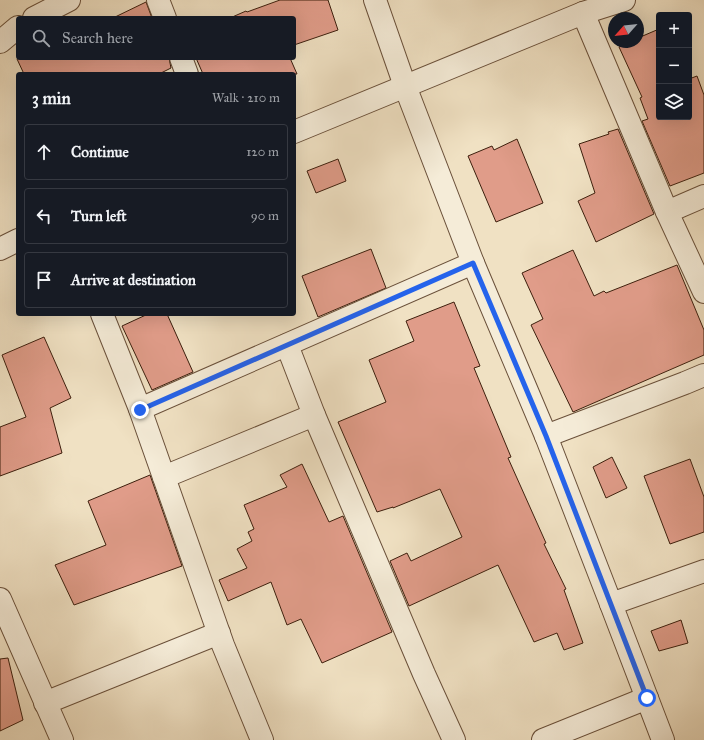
<!DOCTYPE html>
<meta charset="utf-8">
<style>
body{margin:0;font-family:"IM FELL Great Primer",serif;background:#20242c;color:#f1f3f6}
.controls{position:absolute;right:12px;top:12px;display:grid;overflow:hidden;border-radius:4px;box-shadow:0 4px 16px #0002}
.controls button{width:36px;height:36px;display:grid;place-items:center;padding:0;border:0;border-bottom:1px solid #363941;background:#171b24;color:#f1f3f6;font:20px sans-serif}
.compass{position:absolute;left:608px;top:12px;width:36px;height:36px;border-radius:50%;background:#171b24;box-shadow:0 4px 16px #0002;rotate:243deg}
.stop{position:absolute;width:12px;height:12px;margin:-9px;border:3px solid #2563eb;border-radius:50%;background:#fff}
.stop.end{background:#2563eb;border-color:#fff;box-shadow:0 1px 4px #0008}
.list{margin:0;padding:0;list-style:none}
h2{display:flex;justify-content:space-between;align-items:center;height:52px;margin:0;padding:0 16px;font-size:17px}
h2 small{font-size:13px;font-weight:400;color:#9ea1a6}
.list li{display:grid;grid-template-columns:26px 1fr auto;gap:12px;align-items:center;box-sizing:border-box;height:56px;margin:0 8px 8px;padding:0 8px;border:1px solid #363941;border-radius:4px}
.list b{display:block;font-size:15px;white-space:nowrap}
.list em{font-size:13px;font-style:normal;color:#9ea1a6}
.icon{flex:none;width:22px;height:22px;fill:none;stroke:currentColor;stroke-width:2;stroke-linecap:round;stroke-linejoin:round}
.map{position:relative;flex:none;width:704px;height:740px;overflow:hidden}
.search{position:absolute;background:#171b24;box-shadow:0 4px 16px #0002;left:16px;top:16px;width:280px;height:44px;display:flex;align-items:center;gap:10px;box-sizing:border-box;padding:0 14px;border-radius:4px;color:#9ea1a6;font-size:15px}
.panel{position:absolute;background:#171b24;box-shadow:0 4px 16px #0002;left:16px;top:72px;width:280px;height:244px;border-radius:4px}
.map>svg:first-child{display:block}
.building{fill:#e09c89;stroke:#3d1f0d}
.lines{fill:none;stroke-linecap:round;stroke-linejoin:round}
.street-casing{stroke:#6a503a;stroke-width:24}
.street{stroke:#f5ecd8;stroke-width:22}
.route{stroke:#2563eb;stroke-width:5}
</style>
<div class="map">
<svg width="704" height="740" viewBox="0 0 704 740">
<rect width="100%" height="100%" fill="#f0e1c3"/>
<filter id="stains"><feTurbulence type="fractalNoise" baseFrequency=".005" numOctaves="4"/><feColorMatrix values="0 0 0 0 .2 0 0 0 0 .09 0 0 0 0 .02 0 0 0 .5 -.17"/></filter>
<radialGradient id="worn" r=".72"><stop offset=".6" stop-color="#630" stop-opacity="0"/><stop offset="1" stop-color="#630" stop-opacity=".3"/></radialGradient>
<!-- building -->
<g class="building">
<path d="M280,0H328L338,30L294,45V18H230L246,11L247,12Z"/>
<path d="M146,2L152,18H113Z"/>
<path d="M659,29V117H689V79L697,76L704,95V173L670,186L642,121L648,119L640,98L642,97L619,47L630,42H638V38Z"/>
<path d="M18,58H169L171,68L159,74H24L17,59Z"/>
<path d="M196,58H290L297,74H203Z"/>
<path d="M618,129L654,214L596,242L578,201L595,193L579,144L609,134L608,132Z"/>
<path d="M517,139L543,203L496,222L468,156L492,146L494,150Z"/>
<path d="M338,159L346,181L316,193L307,171Z"/>
<path d="M371,249L386,288L318,317L302,276Z"/>
<path d="M573,250L594,296L604,291L606,293L677,265L704,330V355L573,412L531,325L543,319L522,273Z"/>
<path d="M454,302L480,366L474,368L511,457L508,458L546,543L544,544L566,589L564,590L583,643L564,650L557,633L534,642L498,565L409,606L390,561L407,553L411,561L462,537L440,489L393,508V507L377,512L338,422L386,402L369,360L414,341L406,321Z"/>
<path d="M148,314H167L193,372L152,390L122,326Z"/>
<path d="M44,337L71,398L50,408L62,453L0,476V427L26,417L2,355Z"/>
<path d="M612,457L627,488L606,498L593,467Z"/>
<path d="M690,459L704,497V532L670,544L644,476Z"/>
<path d="M302,464L329,522L343,516L392,632L322,663L301,619L287,625L271,582L228,601L219,580L247,568L237,549L252,541L248,532L254,529L244,505L287,487L280,475Z"/>
<path d="M150,475L182,566L74,605L55,565L106,545L88,501Z"/>
<path d="M681,620L688,643L659,651L651,631Z"/>
<path d="M8,658L23,720L0,731V659Z"/>
</g>
<g class="lines">
<defs>
<g id="street">
<path d="M158,0L165,18"/>
<path d="M375,0L405,86L473,263L546,436L611,604L704,571"/>
<path d="M583,13L667,212L704,292"/>
<path d="M34,18L69,0"/>
<path d="M0,42L18,27"/>
<path d="M181,58L187,74"/>
<path d="M294,132L583,13L624,0"/>
<path d="M667,212L704,196"/>
<path d="M0,249L18,240"/>
<path d="M102,314L140,409L223,645L262,740"/>
<path d="M287,345L314,415"/>
<path d="M140,409L473,263"/>
<path d="M546,436L685,383L704,375"/>
<path d="M164,477L314,415L424,674L454,740"/>
<path d="M0,599L62,740"/>
<path d="M611,604L663,740"/>
<path d="M45,703L219,633"/>
<path d="M543,740L647,698"/>
</g>
</defs>
<!-- street casing -->
<use href="#street" class="street-casing"/>
<!-- street -->
<use href="#street" class="street"/>
</g>
<g class="lines">
<!-- route -->
<path class="route" d="M140,410L473,263L546,436L647,698"/>
</g>
<rect width="100%" height="100%" filter="url(#stains)"/>
<rect width="100%" height="100%" fill="url(#worn)"/>
</svg>
<div class="controls">
<button>+</button>
<button>−</button>
<button><svg class="icon" aria-label="layers" viewBox="0 0 24 24"><path d="M12 4l9 5-9 5-9-5zM3 14l9 5 9-5"/></svg></button>
</div>
<svg class="compass" viewBox="-18 -18 36 36"><path d="M0-13l5 13h-10z" fill="#e53935"/><path d="M0 13l5-13h-10z" fill="#9ea1a6"/></svg>
<div class="stop" style="left:647px;top:698px"></div>
<div class="stop end" style="left:140px;top:410px"></div>
<div class="search"><svg class="icon" aria-label="search" viewBox="0 0 24 24"><circle cx="10" cy="10" r="6"/><path d="M15 15l6 6"/></svg>Search here</div>
<section class="panel">
<h2>3 min<small>Walk · 210 m</small></h2>
<ul class="list">
<li><svg class="icon" aria-label="ahead" viewBox="0 0 24 24"><path d="M12 20V5M6 11l6-6 6 6"/></svg><div><b>Continue</b></div><em>120 m</em></li>
<li><svg class="icon" aria-label="left" viewBox="0 0 24 24"><path d="M17 20v-9H6M10 6l-5 5 5 5"/></svg><div><b>Turn left</b></div><em>90 m</em></li>
<li><svg class="icon" aria-label="arrive" viewBox="0 0 24 24"><path d="M6 21V4h12l-3 4 3 4H6"/></svg><div><b>Arrive at destination</b></div></li>
</ul>
</section>
</div>
